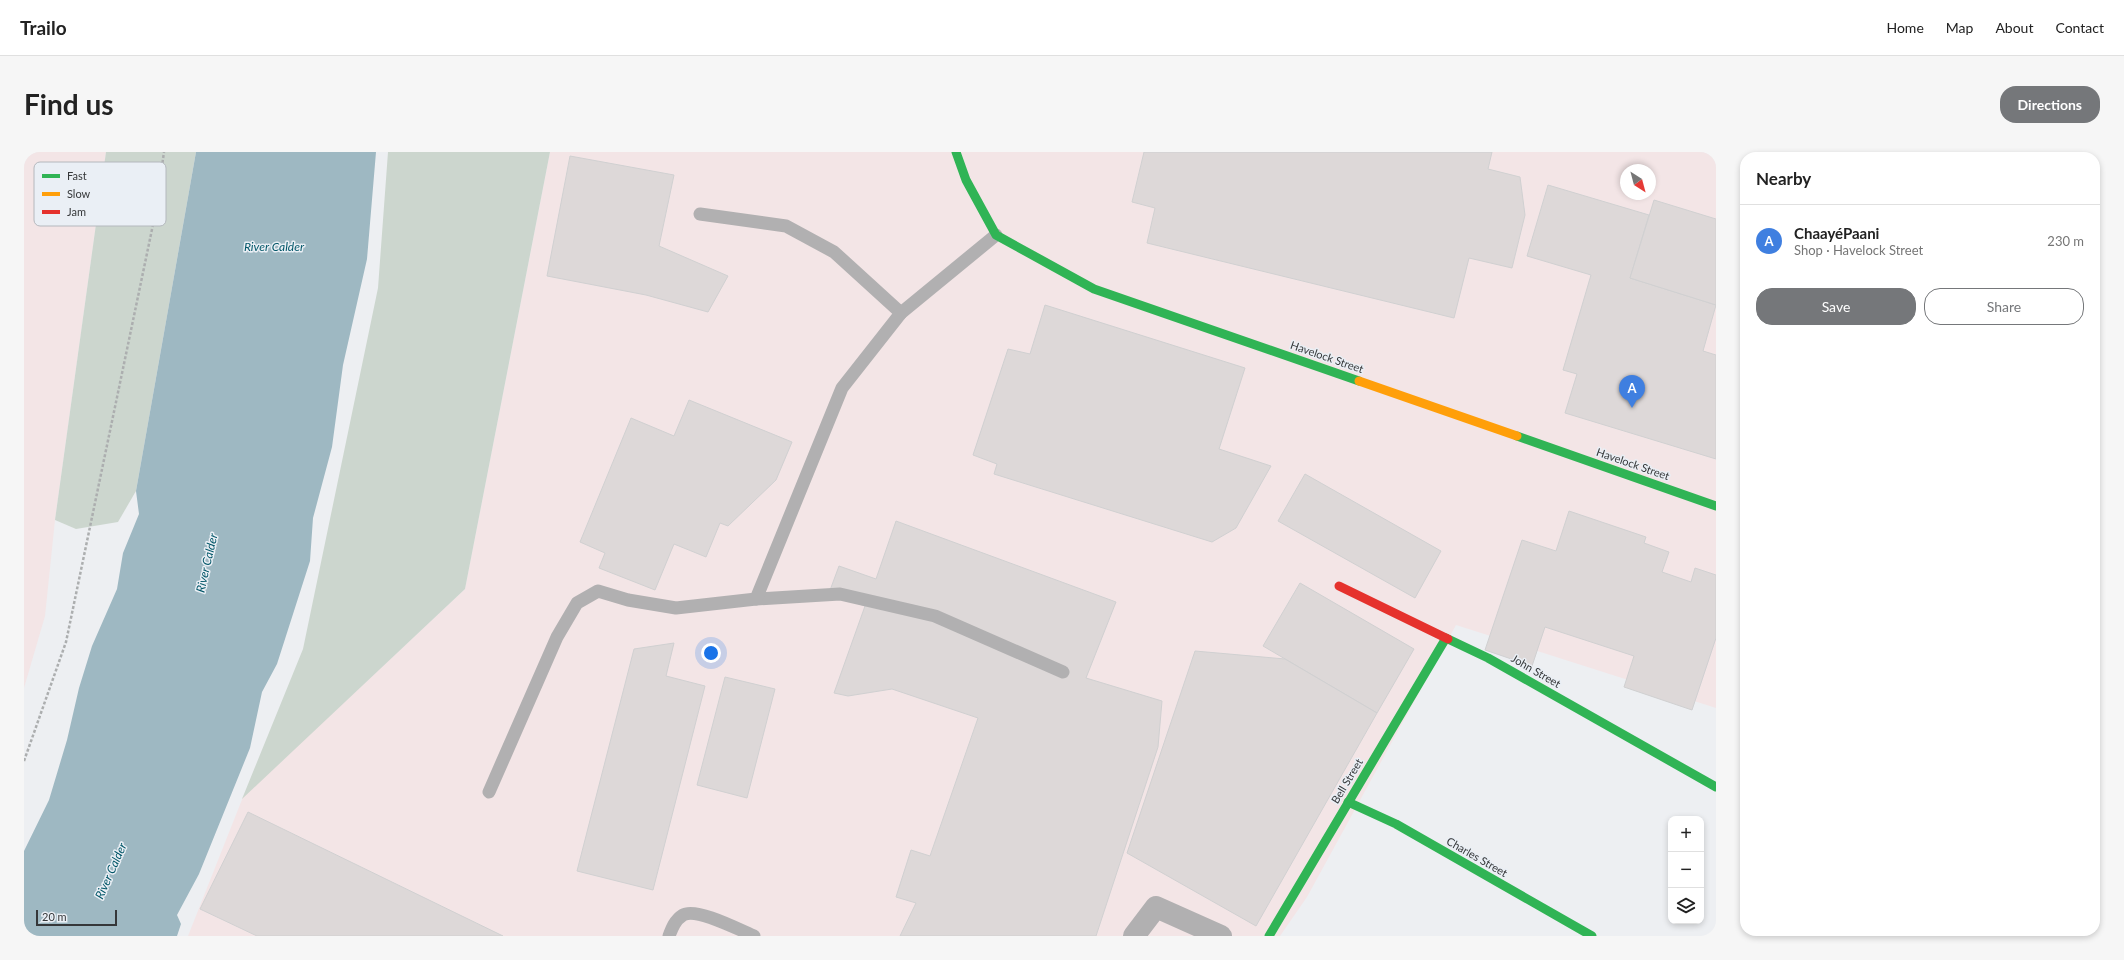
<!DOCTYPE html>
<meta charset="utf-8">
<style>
body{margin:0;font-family:Lato,sans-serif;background:#f6f6f6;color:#222}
.controls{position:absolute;right:12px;bottom:12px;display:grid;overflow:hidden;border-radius:8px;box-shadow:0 2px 6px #0003}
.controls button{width:36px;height:36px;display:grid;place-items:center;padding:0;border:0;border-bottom:1px solid #e0e0e0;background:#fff;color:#222;font:20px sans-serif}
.compass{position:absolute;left:1596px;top:12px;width:36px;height:36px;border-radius:50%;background:#fff;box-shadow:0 2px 6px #0003;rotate:144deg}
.scale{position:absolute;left:12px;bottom:10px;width:81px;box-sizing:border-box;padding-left:4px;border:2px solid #353739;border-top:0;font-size:11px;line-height:14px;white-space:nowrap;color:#353739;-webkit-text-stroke:3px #eaeff5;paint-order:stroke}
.you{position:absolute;left:687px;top:501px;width:14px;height:14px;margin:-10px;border:3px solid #fff;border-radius:50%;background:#1a73e8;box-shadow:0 0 0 6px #1a73e833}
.badge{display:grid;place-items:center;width:26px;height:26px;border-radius:50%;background:#75777a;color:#fff;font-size:13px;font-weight:700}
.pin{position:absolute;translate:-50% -33px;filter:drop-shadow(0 1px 2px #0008)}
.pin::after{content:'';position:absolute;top:21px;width:14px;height:12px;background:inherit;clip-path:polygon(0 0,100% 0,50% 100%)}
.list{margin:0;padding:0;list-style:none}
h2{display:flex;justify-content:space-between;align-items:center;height:52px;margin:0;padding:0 16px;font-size:17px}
h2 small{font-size:13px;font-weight:400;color:#767676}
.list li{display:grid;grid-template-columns:26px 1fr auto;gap:12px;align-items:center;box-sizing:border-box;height:72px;padding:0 16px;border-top:1px solid #e0e0e0}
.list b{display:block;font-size:15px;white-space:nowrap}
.list p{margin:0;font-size:13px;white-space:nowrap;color:#767676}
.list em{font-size:13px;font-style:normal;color:#767676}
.actions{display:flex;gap:8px;padding:12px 16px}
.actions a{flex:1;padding:9px 0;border:1px solid #75777a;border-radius:16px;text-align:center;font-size:14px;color:#75777a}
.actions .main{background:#75777a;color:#fff}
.icon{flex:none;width:22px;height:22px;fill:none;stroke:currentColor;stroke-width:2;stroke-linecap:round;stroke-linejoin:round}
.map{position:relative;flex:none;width:1692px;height:784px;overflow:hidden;border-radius:16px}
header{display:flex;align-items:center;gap:24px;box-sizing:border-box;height:56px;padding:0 20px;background:#fff;border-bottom:1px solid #e0e0e0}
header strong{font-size:19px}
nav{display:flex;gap:22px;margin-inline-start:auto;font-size:14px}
.intro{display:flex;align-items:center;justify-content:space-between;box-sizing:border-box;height:96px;padding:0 24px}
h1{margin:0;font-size:28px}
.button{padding:10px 18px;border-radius:16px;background:#75777a;color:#fff;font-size:14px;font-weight:700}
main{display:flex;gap:24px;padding:0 24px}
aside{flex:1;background:#fff;border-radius:16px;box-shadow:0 2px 6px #0003}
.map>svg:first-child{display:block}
.industrial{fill:#f3e5e6;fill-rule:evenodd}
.green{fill:#ccd6ce}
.water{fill:#9eb8c2}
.building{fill:#ddd8d8;stroke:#d0d0d1}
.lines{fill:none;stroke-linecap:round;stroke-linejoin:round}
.path{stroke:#acaeaf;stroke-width:2.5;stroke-dasharray:3 2;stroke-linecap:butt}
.lane{stroke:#b1b0b1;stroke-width:13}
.street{stroke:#b1b0b1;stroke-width:22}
.fast{stroke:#30b455;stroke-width:9}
.slow{stroke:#ff9f0a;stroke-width:9}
.jam{stroke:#e5322d;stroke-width:9}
.labels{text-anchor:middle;stroke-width:3;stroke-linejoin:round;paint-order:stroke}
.street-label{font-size:11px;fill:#353739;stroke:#eaeff5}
.water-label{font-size:12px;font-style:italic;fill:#025668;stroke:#eaeff5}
.key{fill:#eaeff5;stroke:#b4b8bd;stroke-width:1}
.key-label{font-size:11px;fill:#353739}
</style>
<header>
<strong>Trailo</strong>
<nav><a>Home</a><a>Map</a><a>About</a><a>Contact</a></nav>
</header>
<div class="intro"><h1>Find us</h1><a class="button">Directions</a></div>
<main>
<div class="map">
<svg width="1692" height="784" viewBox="0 0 1692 784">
<rect width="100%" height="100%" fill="#edeff2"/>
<!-- industrial -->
<g class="industrial">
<path d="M0,0H82L31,368L21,464L0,536Z"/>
<path d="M526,0H1692V556L1432,473L1283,745L1256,784H164L219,645L441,437ZM1602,18H1626V42H1602Z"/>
</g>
<!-- green -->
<g class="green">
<path d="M82,0H172L112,339L94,370L52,377L31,368Z"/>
<path d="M364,0H526L441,437L218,647L279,497L354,136Z"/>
</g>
<!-- water -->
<path class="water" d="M172,0H352L343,107L319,213L308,295L289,366L286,409L253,512L238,540L226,596L175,722L153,763L157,772L153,784H0V699L25,648L43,588L55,536L68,494L93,437L99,401L115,362L112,339Z"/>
<!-- building -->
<g class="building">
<path d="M1120,0H1468L1464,17L1496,25L1501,63L1488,116L1445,106L1430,166L1123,91L1131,56L1108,50Z"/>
<path d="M546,4L650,23L635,94L704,124L684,160L622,143L523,124Z"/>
<path d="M1524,33L1625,63L1606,126L1692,153L1679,199L1692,203V307L1541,261L1553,222L1539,218L1567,123L1503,104Z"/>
<path d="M1630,48L1692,67V153L1606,126Z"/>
<path d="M1021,153L1221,216L1195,297L1247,314L1212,376L1188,390L970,322L973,312L949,303L984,197L1006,202Z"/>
<path d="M665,248L768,290L752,328L704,374L696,371L682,405L650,392L631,438L575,416L581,401L556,390L607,266L650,284Z"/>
<path d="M1281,322L1417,399L1391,446L1254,369Z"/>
<path d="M1545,359L1622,385L1620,391L1645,400L1638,420L1667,430L1671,416L1692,423V486L1668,558L1600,535L1610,504L1521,475L1508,514L1461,498L1498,388L1532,399Z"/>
<path d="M872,369L1092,450L1062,526L1138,549L1134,595L1072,784H876L892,751L872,745L887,698L906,704L954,566L868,537L824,544L810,541L841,454L805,441L815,414L852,427Z"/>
<path d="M1276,431L1390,497L1353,561L1239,494Z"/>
<path d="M650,491L642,524L681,534L629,738L553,719L610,497Z"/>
<path d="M1171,499L1261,507L1353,561L1232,774L1103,701Z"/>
<path d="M701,525L751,537L723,646L673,633Z"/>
<path d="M224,660L479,784H233L176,757Z"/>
</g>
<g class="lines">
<!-- path -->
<path class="path" d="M0,609L42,490L131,63L140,0"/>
<!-- lane -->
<g class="lane">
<path d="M676,62L762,74L810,100L877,161"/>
<path d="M732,447L816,442L911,464L1039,520"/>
<path d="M465,640L533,485L553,451L574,439L604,448L652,456L732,447L818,236L877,161L972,83"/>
<path d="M645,784C648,776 651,768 659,763C672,755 716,778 730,784"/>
</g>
<!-- street -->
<path class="street" d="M1110,784L1132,755L1197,784"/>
<!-- fast -->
<g class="fast">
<path d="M932,0L942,28L972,83L1070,137L1335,229"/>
<path d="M1493,284L1692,354"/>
<path d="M1424,487L1464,506L1692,635"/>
<path d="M1324,650L1372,672L1568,784"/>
<path d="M1245,784L1422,486"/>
</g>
<!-- slow -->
<path class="slow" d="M1335,229L1493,284"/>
<!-- jam -->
<path class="jam" d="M1315,434L1424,487"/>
</g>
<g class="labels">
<!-- street labels -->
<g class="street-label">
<text transform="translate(1303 205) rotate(19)" y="4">Havelock Street</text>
<text transform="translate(1609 312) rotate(19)" y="4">Havelock Street</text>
<text transform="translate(1512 519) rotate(30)" y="4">John Street</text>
<text transform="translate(1323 629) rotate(-59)" y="4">Bell Street</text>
<text transform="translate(1453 705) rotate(30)" y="4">Charles Street</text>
</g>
<!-- water labels -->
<g class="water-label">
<text x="250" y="99">River Calder</text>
<text transform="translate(183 411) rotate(-77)" y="4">River Calder</text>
<text transform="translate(87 719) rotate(-66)" y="4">River Calder</text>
</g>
</g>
<!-- legend -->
<rect x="10" y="10" width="132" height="64" rx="6" class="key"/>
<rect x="18" y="22" width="18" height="4" fill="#30b455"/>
<rect x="18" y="40" width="18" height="4" fill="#ff9f0a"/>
<rect x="18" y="58" width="18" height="4" fill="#e5322d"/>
<g class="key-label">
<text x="43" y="28">Fast</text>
<text x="43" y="46">Slow</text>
<text x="43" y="64">Jam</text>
</g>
</svg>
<div class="controls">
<button>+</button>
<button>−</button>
<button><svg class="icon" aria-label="layers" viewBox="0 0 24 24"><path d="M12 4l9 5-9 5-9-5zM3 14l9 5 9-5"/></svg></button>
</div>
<svg class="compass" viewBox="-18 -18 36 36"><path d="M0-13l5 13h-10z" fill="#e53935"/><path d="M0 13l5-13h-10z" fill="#767676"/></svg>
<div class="scale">20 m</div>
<div class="you"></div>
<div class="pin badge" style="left:1608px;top:256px;background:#3f7fe0">A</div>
</div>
<aside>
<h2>Nearby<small></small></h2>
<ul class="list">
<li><span class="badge" style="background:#3f7fe0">A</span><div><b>ChaayéPaani</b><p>Shop · Havelock Street</p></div><em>230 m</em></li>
</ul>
<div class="actions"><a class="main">Save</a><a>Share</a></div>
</aside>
</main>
